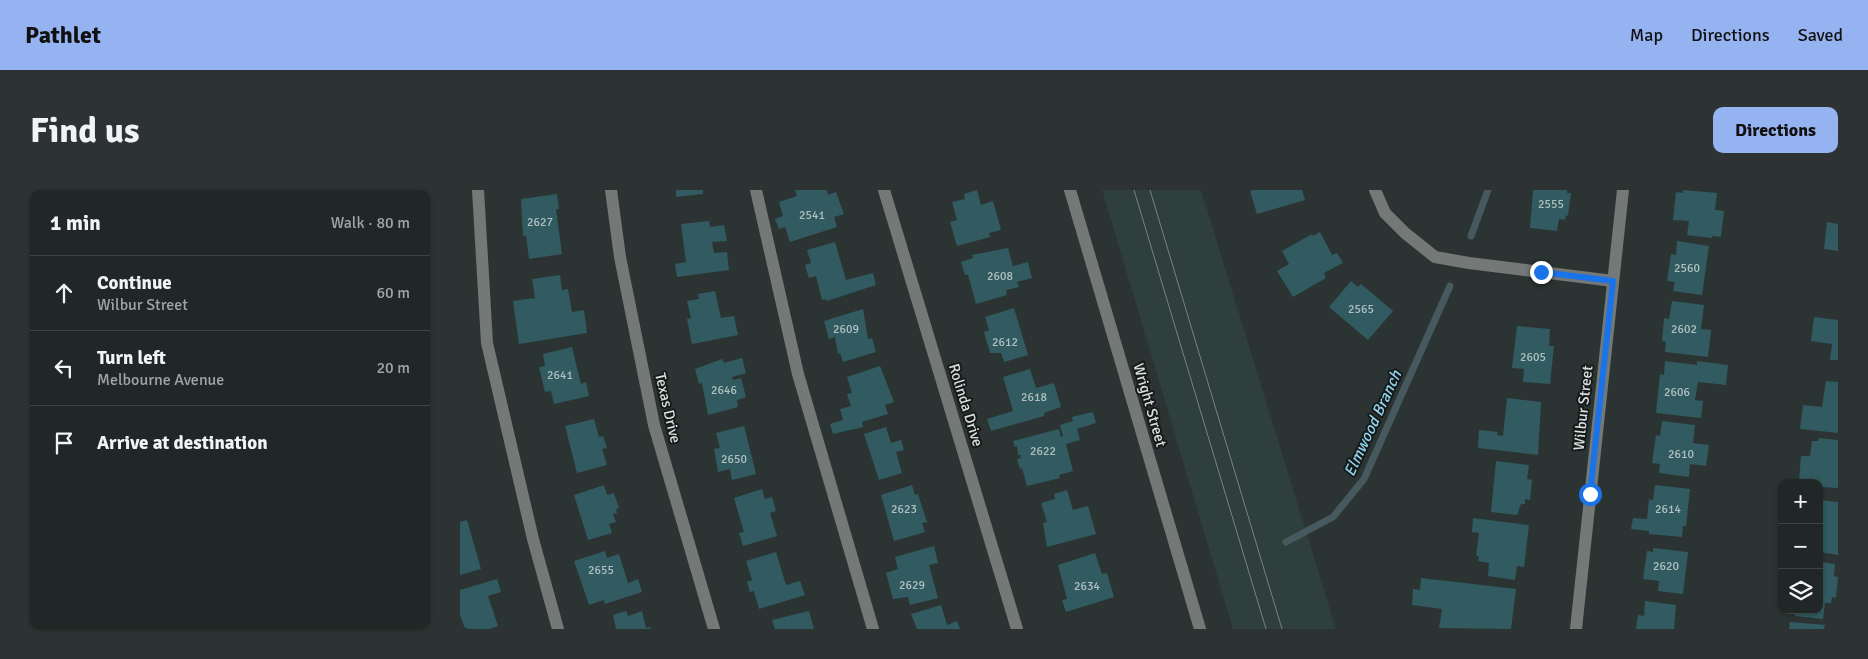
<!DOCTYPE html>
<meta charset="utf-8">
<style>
body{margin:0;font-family:Signika,sans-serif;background:#2d3332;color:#f1f3f6}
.controls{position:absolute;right:15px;bottom:15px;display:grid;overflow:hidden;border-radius:10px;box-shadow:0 1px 4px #0004}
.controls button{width:45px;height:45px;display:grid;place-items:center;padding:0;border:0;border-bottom:1px solid #3d4443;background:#202726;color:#f1f3f6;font:25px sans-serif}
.stop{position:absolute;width:15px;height:15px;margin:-11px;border:4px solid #1a73e8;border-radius:50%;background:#fff}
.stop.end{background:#1a73e8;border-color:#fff;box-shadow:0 1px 5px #0008}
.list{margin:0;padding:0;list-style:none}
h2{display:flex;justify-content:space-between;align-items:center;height:65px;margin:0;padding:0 20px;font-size:21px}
h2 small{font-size:16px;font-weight:400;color:#a2a5a7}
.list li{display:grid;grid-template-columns:32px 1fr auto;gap:15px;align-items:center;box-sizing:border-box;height:75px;padding:0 20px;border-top:1px solid #3d4443}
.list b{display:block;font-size:19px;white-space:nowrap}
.list p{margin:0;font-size:16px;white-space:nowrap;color:#a2a5a7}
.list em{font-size:16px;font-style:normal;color:#a2a5a7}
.icon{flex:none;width:28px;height:28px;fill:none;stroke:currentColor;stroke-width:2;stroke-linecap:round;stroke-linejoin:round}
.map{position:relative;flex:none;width:1378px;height:439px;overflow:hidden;border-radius:10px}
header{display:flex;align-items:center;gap:30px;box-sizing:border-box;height:70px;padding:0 25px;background:#95b2f1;color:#111}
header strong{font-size:24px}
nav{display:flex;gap:28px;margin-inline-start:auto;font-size:18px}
.intro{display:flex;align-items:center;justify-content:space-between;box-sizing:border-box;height:120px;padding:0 30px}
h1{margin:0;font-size:35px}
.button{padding:12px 22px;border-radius:10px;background:#95b2f1;color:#111;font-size:18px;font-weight:700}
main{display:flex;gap:30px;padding:0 30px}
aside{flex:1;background:#202726;border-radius:10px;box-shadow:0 1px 4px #0004}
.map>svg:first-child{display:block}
.built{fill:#2e3f3c}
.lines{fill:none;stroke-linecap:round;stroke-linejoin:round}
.stream{stroke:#45595f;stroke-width:7}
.building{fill:#315b60}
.minor{stroke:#747876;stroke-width:12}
.tram{stroke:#7b8281;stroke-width:1}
.route{stroke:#1a73e8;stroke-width:6}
.labels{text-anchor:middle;stroke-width:4;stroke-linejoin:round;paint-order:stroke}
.number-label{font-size:12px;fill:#b1c0c0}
.street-label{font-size:15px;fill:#dce1e0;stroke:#161a1a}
.water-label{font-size:16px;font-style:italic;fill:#92d5f0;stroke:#161a1a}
</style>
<header>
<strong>Pathlet</strong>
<nav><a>Map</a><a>Directions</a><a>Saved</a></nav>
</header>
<div class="intro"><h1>Find us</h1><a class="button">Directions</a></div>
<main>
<aside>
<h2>1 min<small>Walk · 80 m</small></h2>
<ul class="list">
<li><svg class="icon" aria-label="ahead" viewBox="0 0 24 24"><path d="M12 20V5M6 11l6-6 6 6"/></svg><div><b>Continue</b><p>Wilbur Street</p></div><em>60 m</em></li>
<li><svg class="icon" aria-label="left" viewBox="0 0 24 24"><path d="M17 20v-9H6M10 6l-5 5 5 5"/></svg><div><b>Turn left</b><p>Melbourne Avenue</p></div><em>20 m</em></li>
<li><svg class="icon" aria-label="arrive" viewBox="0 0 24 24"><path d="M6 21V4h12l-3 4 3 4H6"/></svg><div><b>Arrive at destination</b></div></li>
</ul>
</aside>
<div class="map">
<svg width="1378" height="439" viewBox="0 0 1378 439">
<rect width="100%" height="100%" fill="#2b3432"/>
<!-- built -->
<path class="built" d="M642,0H741L876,439H773Z"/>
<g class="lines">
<!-- stream -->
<g class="stream">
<path d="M1011,46L1028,0"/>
<path d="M826,352L873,327L904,289L990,96"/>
</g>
</g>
<!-- building -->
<g class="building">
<path d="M216,0H243V4L216,7Z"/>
<path d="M335,0H367L368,5L376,2L384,24L374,27L377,37L330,52L325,37L319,39L315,29L323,26L319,12L337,6Z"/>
<path d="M517,0L521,15L533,11L541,40L529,43L530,47L497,56L490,32L497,30L492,12L505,9L504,4Z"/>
<path d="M793,0H842L845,10L797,24L790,1Z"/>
<path d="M1073,0H1107V3H1111L1108,26L1106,25L1105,30L1099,29L1097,41L1070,38Z"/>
<path d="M1223,0L1257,3L1255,20L1264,21L1261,47L1252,46V48L1227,45L1229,31L1213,30L1216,2L1223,3Z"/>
<path d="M97,4L99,19H96L102,64L69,69L66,46H63L61,9Z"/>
<path d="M249,31L250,37L264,35L267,51L252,52L254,63L267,62L269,80L217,87L215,74L226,72L221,34Z"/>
<path d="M1367,32L1378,34V61L1364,59Z"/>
<path d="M860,42L872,65L877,63L883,73L864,83L866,88L833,107L817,81L829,74L822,61L852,44L853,46Z"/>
<path d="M1217,51L1249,56L1242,105L1213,101L1215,92L1207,91L1211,64L1216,65Z"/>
<path d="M375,52L386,90L413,83L416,95L367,111L366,109L362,110L356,86L349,88L345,75L351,73L347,60Z"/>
<path d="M548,58L553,76L568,72L572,88L557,92L559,97L546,100L547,105L516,114L508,85H505L501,72L513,68L512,65Z"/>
<path d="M100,85L102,100L108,99L112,122L124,120L127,143L59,154L53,111L75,108L72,89Z"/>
<path d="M891,91L898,97L901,94L933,121L908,150L869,117Z"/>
<path d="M255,101L261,128L274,126L278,145L232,154L227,129L231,128L227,111L239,109L238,104Z"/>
<path d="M1212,111L1244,115L1241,139L1251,140L1248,167L1205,162L1206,152L1202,151L1204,128L1209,129Z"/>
<path d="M554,118L568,165L544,172L541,163H530L524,142L529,140L525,127Z"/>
<path d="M403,119L408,149L412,148L416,162L383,172L380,163L378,164L375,147L369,149L364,131Z"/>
<path d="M1354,127L1378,130V170H1370L1372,154L1351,151Z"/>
<path d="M1057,136L1090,139L1089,156H1094L1090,194L1063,192L1064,179L1052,178Z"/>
<path d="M112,157L121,194L126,192L129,206L94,214L91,201L85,202L79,177L85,176L83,164Z"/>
<path d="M282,168L286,183L272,187L273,190L281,188L286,207L277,210L278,217L248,225L242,193L239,194L235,179L262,169L264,173Z"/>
<path d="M1205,171L1237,175V171L1268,175L1266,195L1238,192L1235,210L1243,211L1241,228L1196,223L1200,184L1204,185Z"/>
<path d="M420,176L434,212L425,215L428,224L402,232L403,237L373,244L370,234L383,230L380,219L391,216L387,204L392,203L387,187Z"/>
<path d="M570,179L576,198L594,193L601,217L584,223V226L531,241L527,229L553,221L543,187Z"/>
<path d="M1366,191L1378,192V243L1340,239L1343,215L1362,217Z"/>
<path d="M1047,208L1081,212L1078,265L1018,258L1019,240L1038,242L1037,245L1043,246Z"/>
<path d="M633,222L636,233L617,239L620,250L606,254L613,281L599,285L600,288L567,296L562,278L560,279L557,269L561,268L560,265H558L557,256L555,257L553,251L599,239L601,247L603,246L600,235L613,231L612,227Z"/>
<path d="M134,229L139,247L143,246L147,258L142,259L147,275L117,283L105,236Z"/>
<path d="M1202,231L1235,235L1233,253L1249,255L1246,276L1230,274L1229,287L1199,283L1200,274L1192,273L1196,245L1200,246Z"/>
<path d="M284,236L296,284L272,290L270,279L258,282L254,259L260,258L256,243Z"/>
<path d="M426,237L431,253L441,250L444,260L436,262L442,283L419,290L404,244Z"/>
<path d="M1359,248L1378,250V298L1359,297V293L1339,291L1341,266H1350L1352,251H1358Z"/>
<path d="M1036,271L1069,275L1067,289L1072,290L1070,310L1065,309V314H1061L1057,325L1031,322Z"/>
<path d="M144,295L147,305L154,303L159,318L156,319L157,323L153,324L156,332L149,334L152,343L128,350L114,305Z"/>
<path d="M452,295L455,305L458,304L467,332L462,333L465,342L434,351L421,305Z"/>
<path d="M1195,295L1230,299L1226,336H1223L1222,347L1189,344V341L1171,339L1173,328L1187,329L1189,309L1193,310Z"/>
<path d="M302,299L305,309L312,307L316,321L310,323L317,346L283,356L279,343L284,342L274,308Z"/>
<path d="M607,300L613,320L628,316L636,344L587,357L583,333L587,332L581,313L595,309L594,304Z"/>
<path d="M1359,310L1378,312V365L1359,362Z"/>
<path d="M1013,328L1069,335L1064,377L1057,376L1055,390L1028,386L1029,373L1018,371L1019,366H1016L1019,343L1012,342Z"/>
<path d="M7,330L21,379L0,385V332Z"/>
<path d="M474,356L478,373L469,375L478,408L450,415L448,407L433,409L426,383L438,379L435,367Z"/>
<path d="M1193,358L1228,362L1223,404L1198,401L1199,391L1183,389L1187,361L1193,362Z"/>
<path d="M145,361L147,368L159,364L168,393L178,389L182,402L145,414L144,410L129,415L114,371Z"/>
<path d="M316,362L326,395L340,391L345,405L299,419L294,401L290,402L287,392L292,390L286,371Z"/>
<path d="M635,363L642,384L647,383L654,407L606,422L602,410L607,409L598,375Z"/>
<path d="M1359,372L1375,374L1374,386L1378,387L1376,408L1372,407L1371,413H1365L1363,429L1335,426L1336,420H1359Z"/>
<path d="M961,388L1056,399L1051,439L979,438L982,419L952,415L953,399L960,400Z"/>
<path d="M37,389L41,402L28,406L38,436L30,439H5L0,425V400Z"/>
<path d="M1185,411L1216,415L1214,439H1176L1178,425L1184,426Z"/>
<path d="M481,415L487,435L497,431L500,439H457L451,424Z"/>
<path d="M166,421L168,426L182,421L186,438L190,437L191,439H156L153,425Z"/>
<path d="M349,421L354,439H315L312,430Z"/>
<path d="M1330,432L1365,435L1364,439H1329Z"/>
</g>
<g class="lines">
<!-- minor -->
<g class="minor">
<path d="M18,0L27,153L73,349L98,439"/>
<path d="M151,0L160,67L194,235L254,439"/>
<path d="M296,0L338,184L413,439"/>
<path d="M424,0L557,439"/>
<path d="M610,0L740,439"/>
<path d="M915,0L925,23L945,43L975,67L1009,73L1153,91"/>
<path d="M1116,439L1163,0"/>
</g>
<!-- tram -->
<g class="tram">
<path d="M674,0L806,439"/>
<path d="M690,0L822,439"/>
</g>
</g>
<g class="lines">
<!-- route -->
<path class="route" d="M1081,82L1153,91L1130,304"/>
</g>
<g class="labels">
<!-- number labels -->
<g class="number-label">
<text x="1091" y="18">2555</text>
<text x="352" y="29">2541</text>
<text x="80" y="36">2627</text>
<text x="1227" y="82">2560</text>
<text x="540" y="90">2608</text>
<text x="901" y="123">2565</text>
<text x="386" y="143">2609</text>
<text x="1224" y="143">2602</text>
<text x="545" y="156">2612</text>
<text x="1073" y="171">2605</text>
<text x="100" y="189">2641</text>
<text x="264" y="204">2646</text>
<text x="1217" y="206">2606</text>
<text x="574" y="211">2618</text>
<text x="583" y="265">2622</text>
<text x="1221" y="268">2610</text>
<text x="274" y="273">2650</text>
<text x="444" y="323">2623</text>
<text x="1208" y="323">2614</text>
<text x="1206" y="380">2620</text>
<text x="141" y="384">2655</text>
<text x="452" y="399">2629</text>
<text x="627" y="400">2634</text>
</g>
<!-- street labels -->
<g class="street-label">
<text transform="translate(506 215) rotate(73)" y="5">Rolinda Drive</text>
<text transform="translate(690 215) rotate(74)" y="5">Wright Street</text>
<text transform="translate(208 218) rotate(77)" y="5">Texas Drive</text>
<text transform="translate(1123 218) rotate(-84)" y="5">Wilbur Street</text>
</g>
<!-- water labels -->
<g class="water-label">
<text transform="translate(912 233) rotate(-65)" y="6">Elmwood Branch</text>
</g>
</g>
</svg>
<div class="controls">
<button>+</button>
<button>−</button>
<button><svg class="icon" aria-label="layers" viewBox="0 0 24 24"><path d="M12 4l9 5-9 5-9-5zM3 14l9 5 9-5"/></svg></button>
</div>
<div class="stop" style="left:1130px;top:304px"></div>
<div class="stop end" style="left:1081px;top:82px"></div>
</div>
</main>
